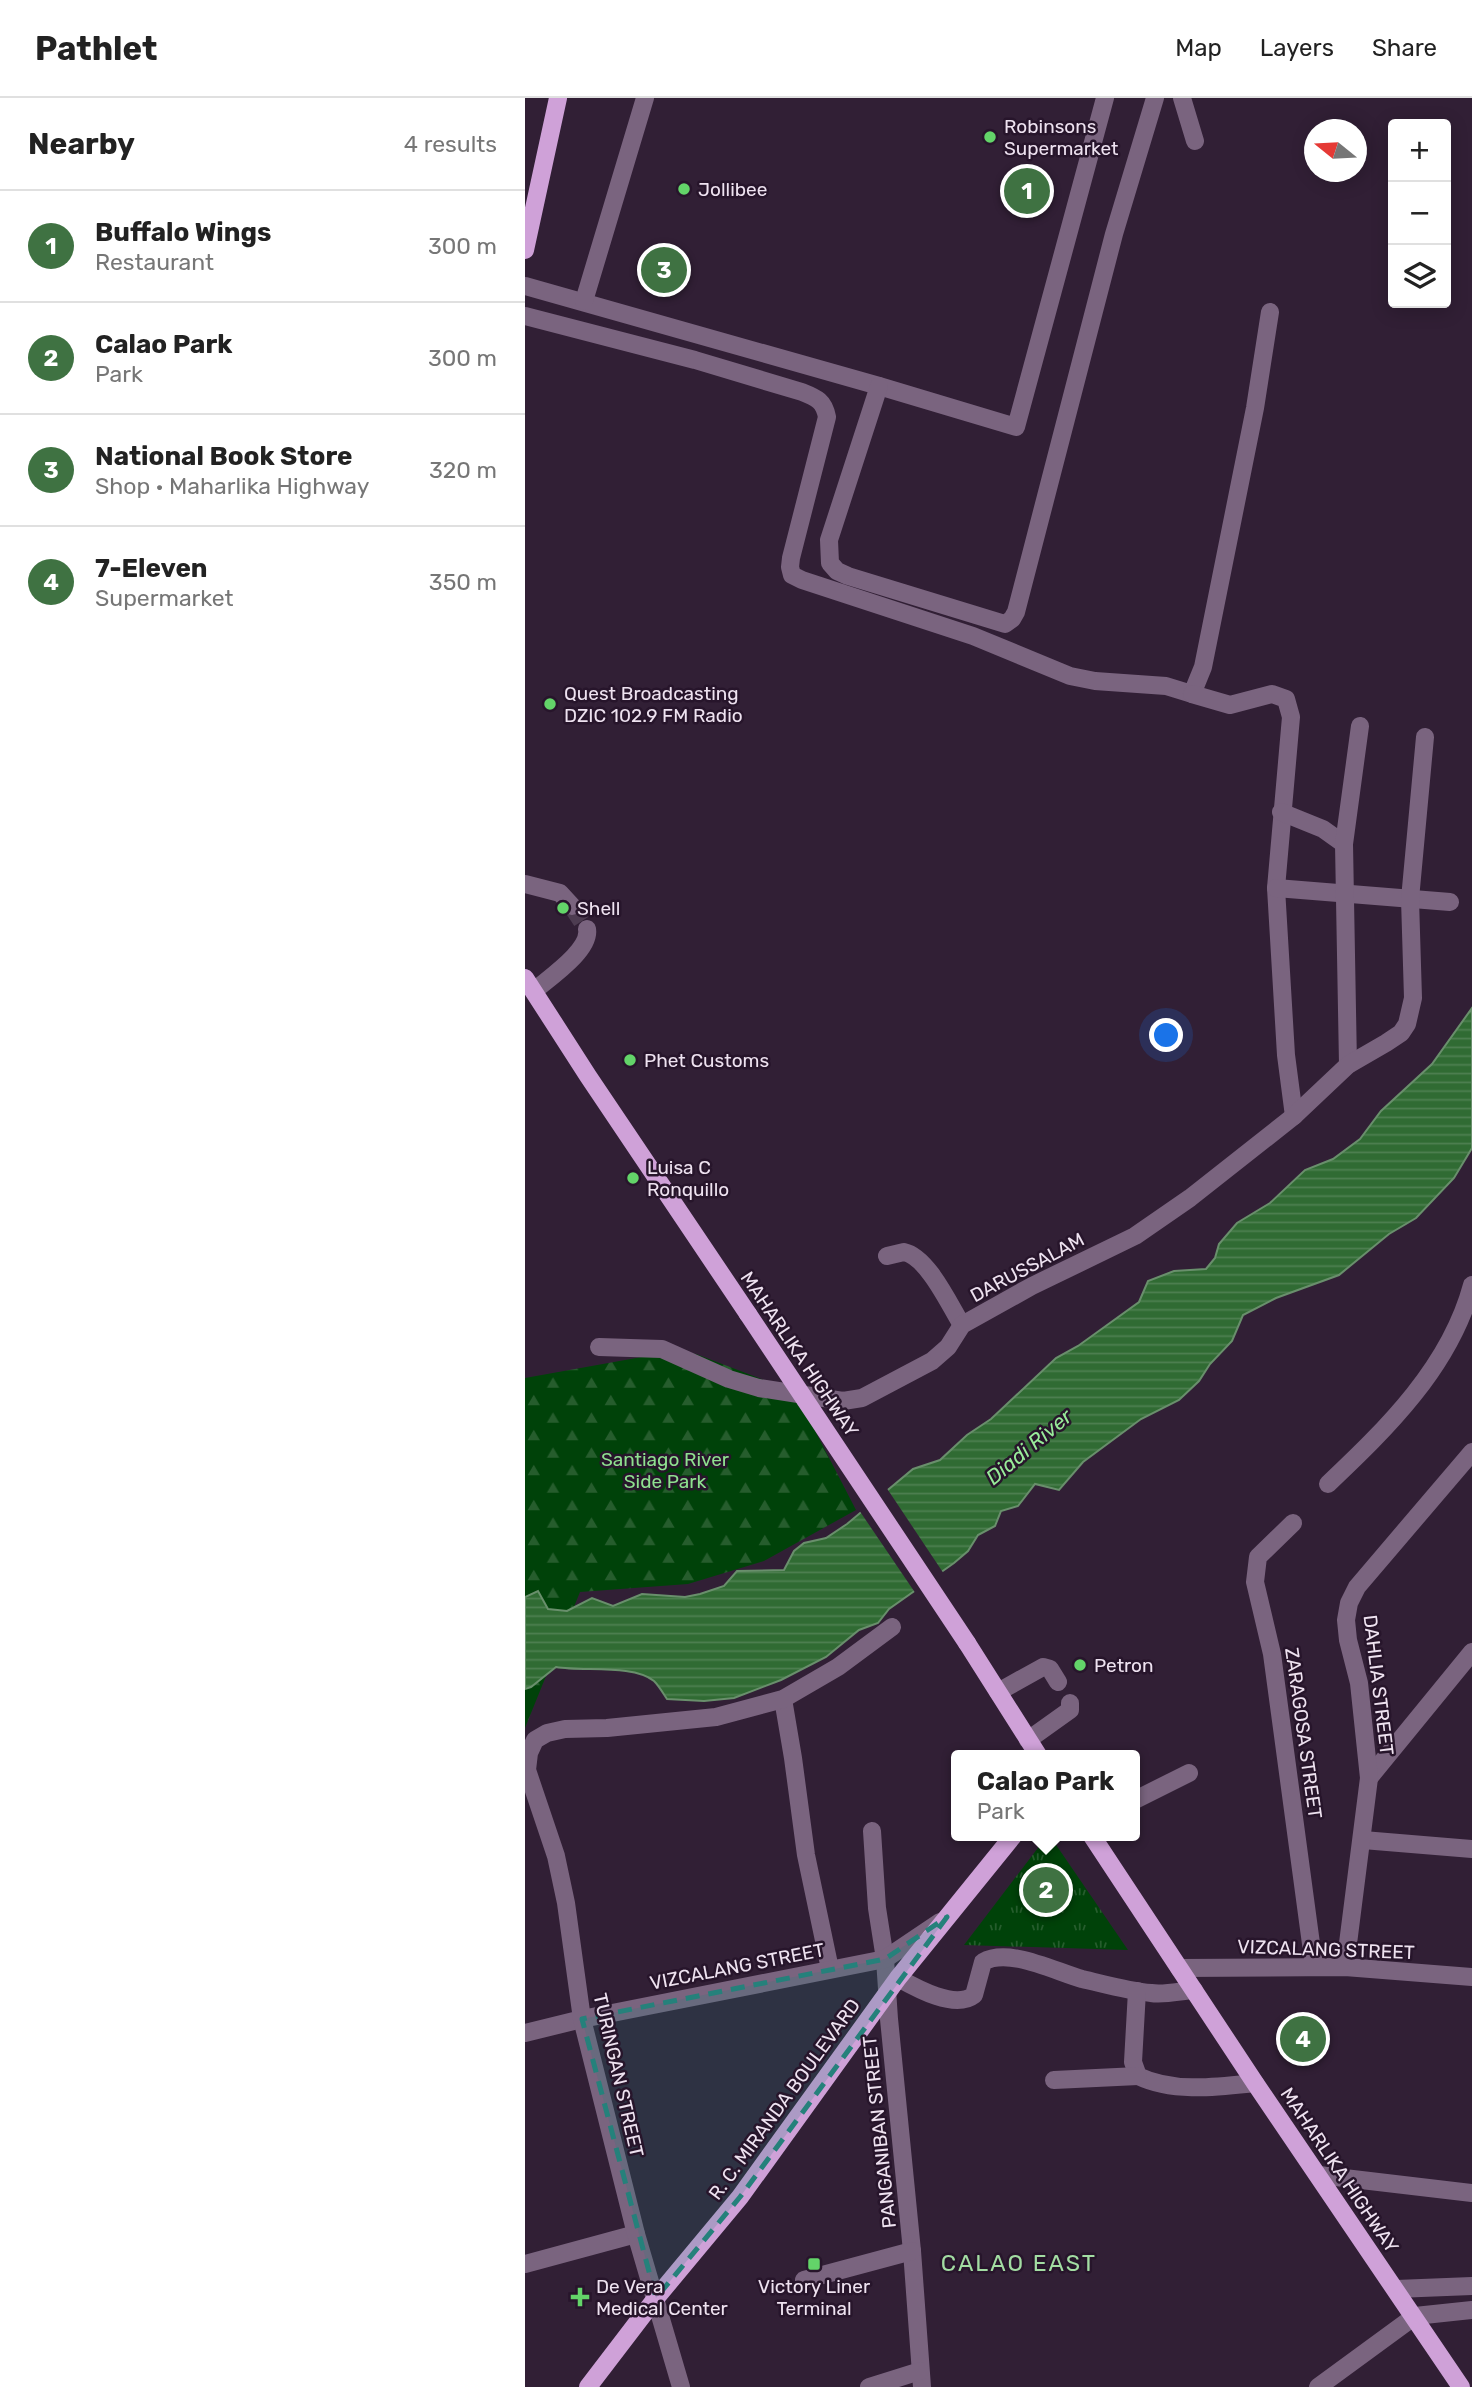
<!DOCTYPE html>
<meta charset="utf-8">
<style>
body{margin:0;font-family:Rubik,sans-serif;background:#f2f2f2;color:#222}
.controls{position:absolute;right:21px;top:21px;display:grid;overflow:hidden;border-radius:7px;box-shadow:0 4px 18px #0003}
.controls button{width:63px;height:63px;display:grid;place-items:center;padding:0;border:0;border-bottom:2px solid #e0e0e0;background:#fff;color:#222;font:35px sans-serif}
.compass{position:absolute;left:779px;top:21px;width:63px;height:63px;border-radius:50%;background:#fff;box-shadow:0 4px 18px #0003;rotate:288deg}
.you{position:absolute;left:642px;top:938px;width:24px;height:24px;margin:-18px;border:5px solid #fff;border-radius:50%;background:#1a73e8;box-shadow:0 0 0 10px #1a73e833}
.badge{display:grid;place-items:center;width:46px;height:46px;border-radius:50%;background:#3f7242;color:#fff;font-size:23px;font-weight:700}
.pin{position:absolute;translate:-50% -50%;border:4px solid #fff;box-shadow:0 2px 7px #0006}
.popup{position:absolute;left:426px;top:1652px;width:189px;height:91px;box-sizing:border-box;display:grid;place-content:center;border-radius:7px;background:#fff;filter:drop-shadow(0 2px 5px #0005);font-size:23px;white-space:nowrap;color:#767676}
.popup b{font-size:26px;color:#222}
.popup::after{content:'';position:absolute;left:50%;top:100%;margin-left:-14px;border:14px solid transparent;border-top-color:#fff}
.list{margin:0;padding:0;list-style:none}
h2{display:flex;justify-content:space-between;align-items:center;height:91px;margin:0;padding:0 28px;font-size:30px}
h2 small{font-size:23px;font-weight:400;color:#767676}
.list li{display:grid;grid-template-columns:46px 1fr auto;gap:21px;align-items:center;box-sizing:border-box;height:112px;padding:0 28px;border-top:2px solid #e0e0e0}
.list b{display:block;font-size:26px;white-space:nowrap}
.list p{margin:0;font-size:23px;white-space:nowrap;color:#767676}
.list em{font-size:23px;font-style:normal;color:#767676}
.icon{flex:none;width:38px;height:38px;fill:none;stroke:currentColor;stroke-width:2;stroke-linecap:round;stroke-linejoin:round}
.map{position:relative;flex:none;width:947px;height:2289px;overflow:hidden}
header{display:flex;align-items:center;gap:42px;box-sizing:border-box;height:98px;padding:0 35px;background:#fff;border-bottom:2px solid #e0e0e0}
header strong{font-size:33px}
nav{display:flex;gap:38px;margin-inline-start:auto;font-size:24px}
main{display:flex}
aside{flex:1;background:#fff}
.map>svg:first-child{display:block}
.grass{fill:url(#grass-tufts)}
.forest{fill:url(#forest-firs)}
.water{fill:url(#water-rules);stroke:#698f6c;stroke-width:2}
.pier{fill:#311f35}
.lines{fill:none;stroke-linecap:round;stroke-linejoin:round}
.minor-tunnel{stroke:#4d3c51;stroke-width:18;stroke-dasharray:18 9;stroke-linecap:butt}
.minor{stroke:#7a647f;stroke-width:18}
.major{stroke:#cfa1d8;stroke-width:18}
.major-bridge{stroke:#cfa1d8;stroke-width:18}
.marked{fill:#25817b;fill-opacity:0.2;stroke:#25817b;stroke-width:5;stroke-dasharray:14 9;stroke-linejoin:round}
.poi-dot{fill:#63d469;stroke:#27152b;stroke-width:2.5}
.labels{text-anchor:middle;stroke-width:5;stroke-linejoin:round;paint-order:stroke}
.poi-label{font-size:19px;fill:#eee2f0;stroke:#27152b;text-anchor:start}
.street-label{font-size:19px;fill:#eee2f0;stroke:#27152b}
.park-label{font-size:19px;fill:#8ee08f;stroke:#27152b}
.water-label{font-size:21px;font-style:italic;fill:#98eb99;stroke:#27152b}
.quarter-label{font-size:23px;letter-spacing:2px;fill:#a3dda3;stroke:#27152b}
</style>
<header>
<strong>Pathlet</strong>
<nav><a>Map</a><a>Layers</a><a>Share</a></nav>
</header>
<main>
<aside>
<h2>Nearby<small>4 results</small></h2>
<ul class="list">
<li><span class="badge">1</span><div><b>Buffalo Wings</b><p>Restaurant</p></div><em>300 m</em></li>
<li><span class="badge">2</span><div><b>Calao Park</b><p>Park</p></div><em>300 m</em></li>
<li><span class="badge">3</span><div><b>National Book Store</b><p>Shop · Maharlika Highway</p></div><em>320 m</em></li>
<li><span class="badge">4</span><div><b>7-Eleven</b><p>Supermarket</p></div><em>350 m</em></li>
</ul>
</aside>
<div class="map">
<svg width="947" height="2289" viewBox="0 0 947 2289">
<defs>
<pattern id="grass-tufts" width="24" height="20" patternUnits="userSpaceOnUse" patternTransform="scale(1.75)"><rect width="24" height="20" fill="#004209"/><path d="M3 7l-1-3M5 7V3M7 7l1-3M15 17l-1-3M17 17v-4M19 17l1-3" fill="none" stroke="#265d2d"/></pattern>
<pattern id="forest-firs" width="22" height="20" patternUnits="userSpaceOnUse" patternTransform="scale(1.75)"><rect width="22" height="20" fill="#004209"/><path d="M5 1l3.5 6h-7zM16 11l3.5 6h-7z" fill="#265d2d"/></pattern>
<pattern id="water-rules" width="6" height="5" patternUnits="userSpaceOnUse" patternTransform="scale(1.75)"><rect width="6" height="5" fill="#306b33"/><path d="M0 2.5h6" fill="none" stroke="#4e8051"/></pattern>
</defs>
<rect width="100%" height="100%" fill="#311f35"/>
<!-- grass -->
<path class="grass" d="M522,1738H525L603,1852L439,1847Z"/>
<!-- forest -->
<path class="forest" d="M150,1253L171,1256L270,1294L331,1412L239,1463L163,1486L55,1494L0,1630V1280Z"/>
<!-- water -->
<path class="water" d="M947,910V1050L929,1080L891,1120L864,1136L814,1177L751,1200L718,1217L707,1243L685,1266L674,1283L654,1302L616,1321L558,1364L534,1392L510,1386L493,1408L476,1413L470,1428L453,1437L443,1453L429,1465L364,1511L353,1525L334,1532L301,1559L256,1582L209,1600L179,1603L142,1601C138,1595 134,1588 129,1583C108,1566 58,1574 31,1569L6,1589L0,1591V1499L13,1493L23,1511L42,1513L67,1500L88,1508L117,1496L160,1499L175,1496L199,1488L212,1473L259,1472L269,1453L279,1445L301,1440L322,1426L388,1371L415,1362L442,1337L466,1321L531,1260L553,1248L614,1204L623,1183L649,1173L681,1171L690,1160L694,1146L712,1125L745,1105L780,1072L808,1061L835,1041L856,1013L907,966Z"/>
<!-- pier -->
<path class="pier" d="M361,1389L419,1476L391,1496L334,1412Z"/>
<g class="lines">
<!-- minor-tunnel -->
<path class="minor-tunnel" d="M47,808L62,831"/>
<!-- minor -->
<g class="minor">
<path d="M657,0L670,43"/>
<path d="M0,188L354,288L491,329L580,0"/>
<path d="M59,203L120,0"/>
<path d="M0,218L170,262L277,294C292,300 299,303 302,319L266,460L265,469L267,477L277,482L448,538L545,578L570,583L641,588L667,596L678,569L730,310L745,214"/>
<path d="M354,288L304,442L305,465L312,473L323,478L480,526L487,521L491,514L589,136L630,0"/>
<path d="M667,596L705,607L747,596L761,601L766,619L751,790L761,957L769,1018"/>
<path d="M756,714L798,731L819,746"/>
<path d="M0,786L35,795L47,808"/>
<path d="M751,790L925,804"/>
<path d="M9,893C24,880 66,852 62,831"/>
<path d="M823,967L819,746L835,628"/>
<path d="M362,1158L379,1154C403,1159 425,1208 437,1227"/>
<path d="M74,1249L137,1251L204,1281L234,1290L318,1303L337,1300L407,1263L423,1249L437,1227L507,1188L610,1138L665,1100L769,1018L823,967L861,945L876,935L882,926L888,900L885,801L900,639"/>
<path d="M803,1386C862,1330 925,1269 947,1187"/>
<path d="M768,1425L733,1459L730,1484L747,1556L789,1868"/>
<path d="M473,1594L518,1569L525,1571L533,1584"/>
<path d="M258,1601L268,1660L281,1757L305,1871"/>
<path d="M503,1642L545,1612V1605"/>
<path d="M844,1680L947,1554"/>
<path d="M610,1702L664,1675"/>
<path d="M347,1733L352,1810L360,1861L364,1921L387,2153L397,2289"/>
<path d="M838,1742L947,1751"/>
<path d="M820,1869L844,1680L834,1585L823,1542L821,1522L824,1505L832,1489L947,1354"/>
<path d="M654,1870L820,1869L947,1879"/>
<path d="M373,1880C391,1890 430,1912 449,1897L458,1864C484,1849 531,1874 557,1881C579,1886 603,1893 626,1895C640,1897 655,1893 669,1892"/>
<path d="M612,1893L608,1964L613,1978C648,1995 692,1989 730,1985"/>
<path d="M0,1935L57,1921L360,1861L415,1824"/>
<path d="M529,1982L613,1978"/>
<path d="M794,2077L947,2095"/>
<path d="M0,2166L111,2136"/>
<path d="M279,2182L387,2153"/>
<path d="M871,2191L947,2188"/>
<path d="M156,2289L111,2136L57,1921L41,1805L31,1758L2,1672L4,1655L10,1642L22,1635L40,1631L82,1630L191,1619L258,1601L313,1569L367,1529"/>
<path d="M344,2289L395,2273"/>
<path d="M793,2289L890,2218L947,2212"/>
</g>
<!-- major -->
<g class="major">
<path d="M0,152L33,0"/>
<path d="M0,880L63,978L223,1216"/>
<path d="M442,1545L513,1657"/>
<path d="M567,1738L730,1985L936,2289"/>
<path d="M63,2289L131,2200L215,2099L373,1880L488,1738"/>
</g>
<!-- major-bridge -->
<path class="major-bridge" d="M223,1216L442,1545"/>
</g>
<!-- marked area -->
<path class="marked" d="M422,1819L215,2099L131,2200L57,1921L360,1861Z"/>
<!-- markers -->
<g class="poi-dot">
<circle cx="465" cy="39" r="7"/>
<circle cx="159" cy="91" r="7"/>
<circle cx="25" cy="606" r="7"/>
<circle cx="38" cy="810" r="7"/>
<circle cx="105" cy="962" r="7"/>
<circle cx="108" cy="1080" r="7"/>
<circle cx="555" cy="1567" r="7"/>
<rect x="282" y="2159" width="14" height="14" rx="3.5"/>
<path d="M51.5 2188.5h7v7h7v7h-7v7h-7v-7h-7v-7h7z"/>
</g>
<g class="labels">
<!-- poi labels -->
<g class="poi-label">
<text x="479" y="35">Robinsons<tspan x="479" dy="22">Supermarket</tspan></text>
<text x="173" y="98">Jollibee</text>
<text x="39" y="602">Quest Broadcasting<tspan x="39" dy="22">DZIC 102.9 FM Radio</tspan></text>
<text x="52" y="817">Shell</text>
<text x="119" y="969">Phet Customs</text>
<text x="122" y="1076">Luisa C<tspan x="122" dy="22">Ronquillo</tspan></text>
<text x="569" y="1574">Petron</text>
<text x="71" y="2195">De Vera<tspan x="71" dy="22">Medical Center</tspan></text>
<text x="289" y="2195" text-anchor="middle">Victory Liner<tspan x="289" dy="22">Terminal</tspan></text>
</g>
<!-- street labels -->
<g class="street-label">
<text transform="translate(502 1169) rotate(-28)" y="7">DARUSSALAM</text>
<text transform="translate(275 1256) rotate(56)" y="7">MAHARLIKA HIGHWAY</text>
<text transform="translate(854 1587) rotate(83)" y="7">DAHLIA STREET</text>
<text transform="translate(779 1635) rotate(82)" y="7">ZARAGOSA STREET</text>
<text transform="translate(801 1851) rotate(2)" y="7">VIZCALANG STREET</text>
<text transform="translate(212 1868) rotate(-11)" y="7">VIZCALANG STREET</text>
<text transform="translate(94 1977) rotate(77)" y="7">TURINGAN STREET</text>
<text transform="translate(259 2001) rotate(-54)" y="7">R. C. MIRANDA BOULEVARD</text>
<text transform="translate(354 2034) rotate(-96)" y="7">PANGANIBAN STREET</text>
<text transform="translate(815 2072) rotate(56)" y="7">MAHARLIKA HIGHWAY</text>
</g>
<!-- park labels -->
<g class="park-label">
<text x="140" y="1368">Santiago River<tspan x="140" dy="22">Side Park</tspan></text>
</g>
<!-- water labels -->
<g class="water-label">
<text transform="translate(504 1349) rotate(-40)" y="7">Diadi River</text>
</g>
<!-- quarter labels -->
<g class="quarter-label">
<text x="494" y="2173">CALAO EAST</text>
</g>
</g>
</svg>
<div class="controls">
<button>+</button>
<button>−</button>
<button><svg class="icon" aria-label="layers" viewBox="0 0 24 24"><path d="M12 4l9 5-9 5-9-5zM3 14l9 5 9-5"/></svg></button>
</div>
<svg class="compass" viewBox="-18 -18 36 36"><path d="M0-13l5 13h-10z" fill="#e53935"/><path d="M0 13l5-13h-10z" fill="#767676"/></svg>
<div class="you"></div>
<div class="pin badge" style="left:502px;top:93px">1</div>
<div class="pin badge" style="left:521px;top:1792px">2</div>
<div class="popup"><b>Calao Park</b>Park</div>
<div class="pin badge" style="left:139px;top:172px">3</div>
<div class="pin badge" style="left:778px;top:1941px">4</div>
</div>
</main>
